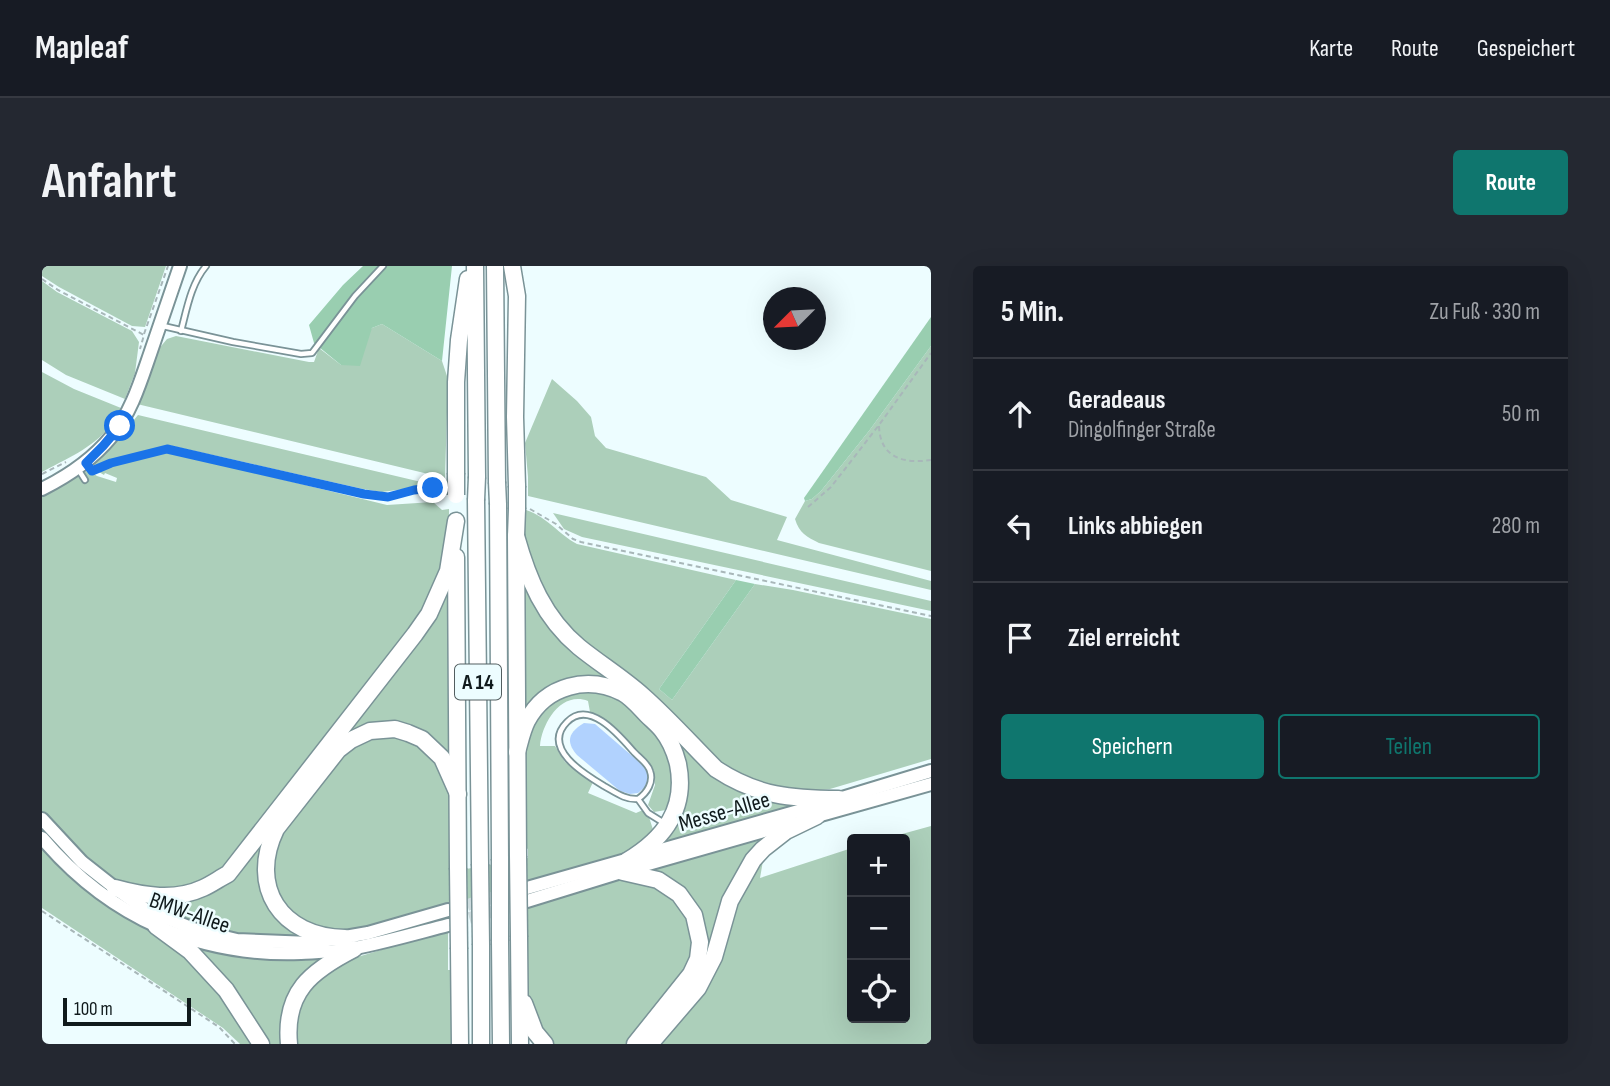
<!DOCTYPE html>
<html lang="de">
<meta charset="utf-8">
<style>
body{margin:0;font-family:"Sofia Sans Condensed",sans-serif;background:#242831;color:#f1f3f6}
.controls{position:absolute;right:21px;bottom:21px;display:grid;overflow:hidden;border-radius:7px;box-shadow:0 7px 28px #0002}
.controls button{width:63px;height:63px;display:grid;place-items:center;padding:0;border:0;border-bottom:2px solid #363941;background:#171b24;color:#f1f3f6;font:35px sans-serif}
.compass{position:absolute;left:721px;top:21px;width:63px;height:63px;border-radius:50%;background:#171b24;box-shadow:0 7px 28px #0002;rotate:246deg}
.scale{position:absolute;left:21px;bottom:18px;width:128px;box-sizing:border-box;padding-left:7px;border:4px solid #101a1c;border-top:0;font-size:19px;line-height:24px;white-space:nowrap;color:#101a1c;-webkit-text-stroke:5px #edfdff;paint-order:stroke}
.stop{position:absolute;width:21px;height:21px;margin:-16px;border:5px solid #1a73e8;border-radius:50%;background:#fff}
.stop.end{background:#1a73e8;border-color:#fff;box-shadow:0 2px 7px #0008}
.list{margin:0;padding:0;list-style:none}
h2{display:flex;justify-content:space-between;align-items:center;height:91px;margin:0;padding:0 28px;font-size:30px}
h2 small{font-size:23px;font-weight:400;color:#9ea1a6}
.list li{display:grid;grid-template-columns:46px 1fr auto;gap:21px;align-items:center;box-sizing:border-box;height:112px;padding:0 28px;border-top:2px solid #363941}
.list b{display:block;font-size:26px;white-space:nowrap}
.list p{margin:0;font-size:23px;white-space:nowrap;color:#9ea1a6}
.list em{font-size:23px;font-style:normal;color:#9ea1a6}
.actions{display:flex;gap:14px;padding:21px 28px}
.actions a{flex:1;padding:16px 0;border:2px solid #0f766e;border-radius:7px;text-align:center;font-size:24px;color:#0f766e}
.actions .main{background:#0f766e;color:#fff}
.icon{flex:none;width:38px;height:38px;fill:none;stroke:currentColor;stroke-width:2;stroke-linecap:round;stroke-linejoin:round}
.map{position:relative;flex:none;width:889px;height:778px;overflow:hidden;border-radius:7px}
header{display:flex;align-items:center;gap:42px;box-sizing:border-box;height:98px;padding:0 35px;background:#171b24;border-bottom:2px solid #363941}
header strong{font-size:33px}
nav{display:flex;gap:38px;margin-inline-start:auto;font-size:24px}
.intro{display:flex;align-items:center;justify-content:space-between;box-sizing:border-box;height:168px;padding:0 42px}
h1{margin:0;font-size:49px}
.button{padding:18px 32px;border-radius:7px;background:#0f766e;color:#fff;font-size:24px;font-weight:700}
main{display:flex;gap:42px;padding:0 42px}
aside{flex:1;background:#171b24;border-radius:7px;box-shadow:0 7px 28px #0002}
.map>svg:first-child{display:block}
.green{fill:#accfba}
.forest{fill:#99ceb0}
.water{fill:#b1d2fe}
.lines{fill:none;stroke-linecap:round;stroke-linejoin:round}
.secondary-tunnel{stroke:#ccdbdd;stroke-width:12;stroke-dasharray:12 6;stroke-linecap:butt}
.service-casing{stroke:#7a9397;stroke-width:8}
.secondary-casing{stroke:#7a9397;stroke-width:16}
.motorway-casing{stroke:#7a9397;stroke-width:19}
.path{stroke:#a8b7b9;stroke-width:2;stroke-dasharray:5 3.5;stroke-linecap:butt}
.service{stroke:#fff;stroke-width:4.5}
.secondary{stroke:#fff;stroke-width:12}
.motorway{stroke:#fff;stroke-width:16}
.motorway-bridge-casing{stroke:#7a9397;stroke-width:19;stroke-linecap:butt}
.motorway-bridge{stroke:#fff;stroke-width:16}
.route{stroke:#1a73e8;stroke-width:9}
.labels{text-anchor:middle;stroke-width:5;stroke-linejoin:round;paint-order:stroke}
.shield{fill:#edfdff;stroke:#525e60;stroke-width:2}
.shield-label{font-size:21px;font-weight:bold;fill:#101a1c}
.street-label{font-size:23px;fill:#101a1c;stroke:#edfdff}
</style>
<header>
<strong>Mapleaf</strong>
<nav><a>Karte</a><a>Route</a><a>Gespeichert</a></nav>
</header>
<div class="intro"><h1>Anfahrt</h1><a class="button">Route</a></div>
<main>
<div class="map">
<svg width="889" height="778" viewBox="0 0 889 778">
<rect width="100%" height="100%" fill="#edfdff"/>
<!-- green -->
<g class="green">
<path d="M0,0H124L103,61L90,60L17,21L0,10Z"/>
<path d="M0,15L15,26L90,65L97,76L93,107L83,133L24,109L0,94Z"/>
<path d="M340,58L400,95L406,113L403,212L95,138L104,119L115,85L125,73L134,70L267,96H272L277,82L299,99L330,62Z"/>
<path d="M889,80V305L777,277C765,271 757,267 753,253L763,235L770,233L779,225L827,165Z"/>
<path d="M0,106L32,123L79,142C75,148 70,156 67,161C51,182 22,194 0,206Z"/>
<path d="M510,113L535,135L549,151L553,170L564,182L664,211L689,234L745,251L735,274L889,315V324L486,230V211L483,177Z"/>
<path d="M96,149L392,219L340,226L321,223L126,179L69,195L53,201L52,198L64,187Z"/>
<path d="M128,186L345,239L391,236L400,244L407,243V269L402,300L382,347L184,605L135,626L76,616L54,602L10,558L0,545V229L36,210L42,216L46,213L42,207L46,204L55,210L74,216L75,212L63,207L62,209L57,206C79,195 104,189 128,186Z"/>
<path d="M484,244C507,252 516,268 535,278L694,314L617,423L630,434L713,318L751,324L889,353V493L788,523L768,525H752L709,515L676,498L538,374L501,329L483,275L482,256L484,254Z"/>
<path d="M511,247L889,335V345L540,271L522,263Z"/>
<path d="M481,303L489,324L660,496L767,536L610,583L643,515L599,437L540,414L482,455Z"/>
<path d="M408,305L411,506L400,485L327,462L232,561L220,613L270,672H219L163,662L120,645L92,632L131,634L201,596Z"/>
<path d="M558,422L595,443L632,494L630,543L612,546L606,539L613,519L611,502L580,468L565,455L548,446L546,435C519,425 500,457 498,480H513L523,496L551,516L546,527L594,547L601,544L607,551L613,570L583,588L570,592L304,668L262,661L230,623V579L305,481L344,467L389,484L408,523L409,601L407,603V606L486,592V583L484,582L483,484L486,464L513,431Z"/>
<path d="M889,560V778H615L653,733L692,637L722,589L718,612L810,582V752H863V573H842Z"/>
<path d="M734,565L727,574L668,690L641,728L661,666L604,603Z"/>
<path d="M0,581L23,607L60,637L122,673L156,698L214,778H198L181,762L0,642Z"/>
<path d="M592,613L625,623L651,656V695L585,778H511L504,772L486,732L485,641L572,615Z"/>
<path d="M406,664V704H409V778H251L250,759L263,723L302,695Z"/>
<path d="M144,675L223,692L266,693L283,691L272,701L242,778H226Z"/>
</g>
<!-- forest -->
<g class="forest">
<path d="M321,0H410L400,95L340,58L330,62L318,100L299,99L272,77L267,59L301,19Z"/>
<path d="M889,51V80L827,165L779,225L770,233L763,235L762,232Z"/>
<path d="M694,314L713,318L630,434L617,423Z"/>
</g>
<!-- water -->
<path class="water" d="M542,457L553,458L596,495L605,504L606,513L603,521L596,527L588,528L578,525L535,489C523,475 527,466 542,457Z"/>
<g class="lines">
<!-- secondary-tunnel -->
<g class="secondary-tunnel">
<path d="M408,644L485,622"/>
<path d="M410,657L483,636"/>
</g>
<defs>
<g id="service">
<path d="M121,60L191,76L259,88L270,87L313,30L341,0"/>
<path d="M139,65C145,42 149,18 164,0"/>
<path d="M36,203L43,214"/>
<path d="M596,533C605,527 612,516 608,505C606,497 596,491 591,485C577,469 547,433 525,456C499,482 542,508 562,520C573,526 583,534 596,533L606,547L622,557"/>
</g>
<g id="secondary">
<path d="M0,223C26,210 50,194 69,171C89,147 98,117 108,88C118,59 128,29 138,0"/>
<path d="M768,552L889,518"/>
<path d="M0,553L40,596L73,622L104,644L157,665L195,674L268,677L326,667L406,644"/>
<path d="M0,572C67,651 156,691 259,687C277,686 295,686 313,682C344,676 375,667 406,659"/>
<path d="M485,622L767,542L889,505"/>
<path d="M485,635L592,602L750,557"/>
</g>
<g id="motorway">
<path d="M433,0L435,211"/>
<path d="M453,0L455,216"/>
<path d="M470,0L475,30L473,151L475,220"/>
<path d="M414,207V116L417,74L426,13"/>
<path d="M434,234L438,598"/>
<path d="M456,238L458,593"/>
<path d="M475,243L474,270L476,590"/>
<path d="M474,270C486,313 502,352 537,381C558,398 581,412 601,430C627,453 650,479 674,503C715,530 749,533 797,533"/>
<path d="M414,291L416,602"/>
<path d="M475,486C478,476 480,465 485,455C504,419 546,409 581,427C590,432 598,442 605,449C610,454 616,459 620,464C628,474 633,486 636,498C645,543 622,573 585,595"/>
<path d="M581,606L616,614L637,628L652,649L658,676L656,693L649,708L593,778"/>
<path d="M73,622C102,630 133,635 161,622C170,618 178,612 186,608L373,368L387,348L406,305L414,255"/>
<path d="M114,660L148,685L184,724L219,778"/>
<path d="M477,671L478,778"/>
<path d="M303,672C239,671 206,621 234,563L296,484L309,474L328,465L353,463L366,467L380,473L400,492L416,528"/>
<path d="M458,675L459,778"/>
<path d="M439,679V778"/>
<path d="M417,683L418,778"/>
<path d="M482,737L493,766L503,778"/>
<path d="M247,778C242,726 269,705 312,683"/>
<path d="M608,778L656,722L672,691L688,635L711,594L721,583L744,565L775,550"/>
</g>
</defs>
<!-- service casing -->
<use href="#service" class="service-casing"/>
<!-- secondary casing -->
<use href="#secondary" class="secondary-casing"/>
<!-- motorway casing -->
<use href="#motorway" class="motorway-casing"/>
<!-- path -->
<g class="path">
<path d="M0,13L16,24L102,69L98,83"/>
<path d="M102,68L126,0"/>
<path d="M837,160C838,192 862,198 889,194"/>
<path d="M49,203L50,205L70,197L125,183L322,228L346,231L371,224L391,222L400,223"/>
<path d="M0,208L24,196"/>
<path d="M766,241L789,221L837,159L889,87"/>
<path d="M488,243L514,258L531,273L539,276L889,350"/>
<path d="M0,645L177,761L193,778"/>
</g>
<!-- service -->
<use href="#service" class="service"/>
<!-- secondary -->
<use href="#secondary" class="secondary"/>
<!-- motorway -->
<use href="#motorway" class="motorway"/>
<defs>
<g id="motorway-bridge">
<path d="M455,216L456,238"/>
<path d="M475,220V243"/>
<path d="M414,229V207"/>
<path d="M434,234L435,211"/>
<path d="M476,590L477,671"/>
<path d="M458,593V675"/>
<path d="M438,598L439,679"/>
<path d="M416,602L417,683"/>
</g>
</defs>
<!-- motorway-bridge casing -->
<use href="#motorway-bridge" class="motorway-bridge-casing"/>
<!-- motorway-bridge -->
<use href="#motorway-bridge" class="motorway-bridge"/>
</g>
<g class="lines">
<!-- route -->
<path class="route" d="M78,160L61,180L44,197L50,205L69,197L125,183L322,228L346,231L372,224L391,222"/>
</g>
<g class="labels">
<!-- shield labels -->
<rect class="shield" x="413" y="398.5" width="46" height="35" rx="5"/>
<g class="shield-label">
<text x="436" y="423">A 14</text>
</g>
<!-- street labels -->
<g class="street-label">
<text transform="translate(682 545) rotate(-16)" y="8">Messe-Allee</text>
<text transform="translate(148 646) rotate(19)" y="8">BMW-Allee</text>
</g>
</g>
</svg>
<div class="controls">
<button>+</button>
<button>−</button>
<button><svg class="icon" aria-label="locate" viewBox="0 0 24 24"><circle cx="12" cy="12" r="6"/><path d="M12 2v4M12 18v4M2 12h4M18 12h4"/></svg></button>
</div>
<svg class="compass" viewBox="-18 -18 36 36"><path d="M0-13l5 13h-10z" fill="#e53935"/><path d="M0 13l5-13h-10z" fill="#9ea1a6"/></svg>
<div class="scale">100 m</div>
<div class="stop" style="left:78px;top:160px"></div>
<div class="stop end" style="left:391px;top:222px"></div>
</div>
<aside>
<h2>5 Min.<small>Zu Fuß · 330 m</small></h2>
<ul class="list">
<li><svg class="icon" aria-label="ahead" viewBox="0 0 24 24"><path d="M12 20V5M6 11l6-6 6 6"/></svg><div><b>Geradeaus</b><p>Dingolfinger Straße</p></div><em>50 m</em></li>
<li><svg class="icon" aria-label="left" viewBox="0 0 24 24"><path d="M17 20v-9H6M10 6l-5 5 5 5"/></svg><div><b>Links abbiegen</b></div><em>280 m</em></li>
<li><svg class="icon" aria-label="arrive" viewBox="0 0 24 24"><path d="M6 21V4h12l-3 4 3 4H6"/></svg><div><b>Ziel erreicht</b></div></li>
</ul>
<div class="actions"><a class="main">Speichern</a><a>Teilen</a></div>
</aside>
</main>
